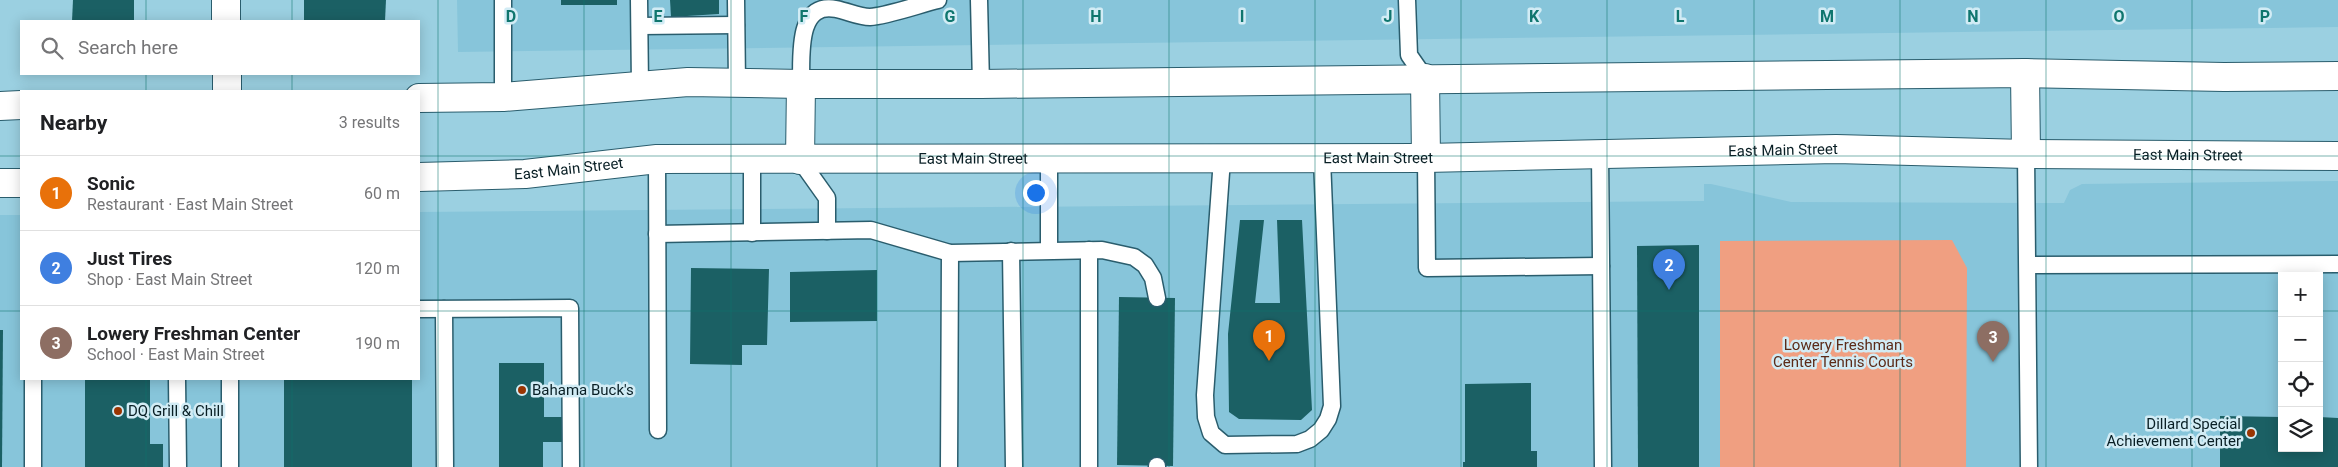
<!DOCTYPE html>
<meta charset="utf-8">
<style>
body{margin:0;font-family:Roboto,sans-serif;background:#f2f2f2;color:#202124}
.controls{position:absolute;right:15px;bottom:15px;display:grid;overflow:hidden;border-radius:0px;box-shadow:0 2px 12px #0003}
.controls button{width:45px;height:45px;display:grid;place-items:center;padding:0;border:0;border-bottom:1px solid #e0e0e0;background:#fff;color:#202124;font:25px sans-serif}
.you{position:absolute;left:1035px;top:192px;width:18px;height:18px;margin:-12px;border:4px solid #fff;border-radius:50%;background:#1a73e8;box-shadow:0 0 0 8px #1a73e833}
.badge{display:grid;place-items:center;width:32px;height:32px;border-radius:50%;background:#d93025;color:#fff;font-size:16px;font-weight:700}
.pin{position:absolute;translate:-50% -41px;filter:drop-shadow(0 1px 2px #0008)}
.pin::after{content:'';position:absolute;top:26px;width:18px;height:15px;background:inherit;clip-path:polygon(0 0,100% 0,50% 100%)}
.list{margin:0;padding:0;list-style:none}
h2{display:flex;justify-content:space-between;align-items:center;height:65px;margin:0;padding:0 20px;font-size:21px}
h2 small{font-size:16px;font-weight:400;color:#757577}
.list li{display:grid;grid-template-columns:32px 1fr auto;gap:15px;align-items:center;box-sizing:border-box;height:75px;padding:0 20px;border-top:1px solid #e0e0e0}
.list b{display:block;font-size:19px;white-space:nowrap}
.list p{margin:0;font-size:16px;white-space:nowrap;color:#757577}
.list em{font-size:16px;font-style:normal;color:#757577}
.icon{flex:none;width:28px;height:28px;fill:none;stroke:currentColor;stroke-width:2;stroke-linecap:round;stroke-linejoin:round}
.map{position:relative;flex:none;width:2338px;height:467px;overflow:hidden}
.search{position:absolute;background:#fff;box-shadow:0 2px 12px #0003;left:20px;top:20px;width:400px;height:55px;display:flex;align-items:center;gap:12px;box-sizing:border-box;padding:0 18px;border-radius:0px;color:#757577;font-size:19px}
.panel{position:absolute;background:#fff;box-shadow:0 2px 12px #0003;left:20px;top:90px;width:400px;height:290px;border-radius:0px}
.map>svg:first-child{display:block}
.built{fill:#87c5da;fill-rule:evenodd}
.green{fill:#f09f81}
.building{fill:#1b6064}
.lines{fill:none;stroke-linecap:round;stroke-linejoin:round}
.service-casing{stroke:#2a5d6d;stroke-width:19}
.minor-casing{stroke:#2a5d6d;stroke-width:30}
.secondary-casing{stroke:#2a5d6d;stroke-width:30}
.service{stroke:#fff;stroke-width:16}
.minor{stroke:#fff;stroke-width:28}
.secondary{stroke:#fff;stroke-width:28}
.grid{fill:none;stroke:#0f766e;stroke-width:1;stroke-opacity:0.55}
.poi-dot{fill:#9a3502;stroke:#d2ecf5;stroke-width:2}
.labels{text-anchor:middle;stroke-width:5;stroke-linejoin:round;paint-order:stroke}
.street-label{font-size:15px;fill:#091f25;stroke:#d2ecf5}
.park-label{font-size:15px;fill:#5c2b18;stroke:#d2ecf5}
.poi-label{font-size:15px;fill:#091f25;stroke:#d2ecf5;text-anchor:start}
.grid-label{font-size:16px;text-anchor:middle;font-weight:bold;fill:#0f766e;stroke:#d2ecf5;stroke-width:5;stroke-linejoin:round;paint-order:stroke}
</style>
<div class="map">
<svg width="2338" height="467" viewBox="0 0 2338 467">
<rect width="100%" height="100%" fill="#9bd0e1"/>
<!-- built -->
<g class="built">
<path d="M457,0H2338V27L458,52Z"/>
<path d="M2338,181V467H0V215H21V379H419V212L1704,201V184H1711L1791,202L2064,203L2070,190L2082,184ZM2282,276H2319V448H2282Z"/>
</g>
<!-- green -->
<path class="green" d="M1952,240L1967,268L1966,467H1720V241Z"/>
<!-- building -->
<g class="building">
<path d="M73,0H134V21H72Z"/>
<path d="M304,0H386L385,21H304Z"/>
<rect x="561" y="0" width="56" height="5"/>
<path d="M670,0H719V14L671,17Z"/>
<path d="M1240,220H1264L1255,303H1280L1277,220H1302L1312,410L1301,420L1239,419L1229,412L1228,334Z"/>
<path d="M1699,245V467H1638L1637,246Z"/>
<path d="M691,268L769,269L767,345H742V365L690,364Z"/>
<path d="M877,270V321L790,322V272Z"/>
<path d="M1119,297L1175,298L1173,466L1117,465Z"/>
<path d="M0,330H3L2,467H0Z"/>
<path d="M499,363H544V417H570V442H543V467H499Z"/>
<path d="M85,379H150V444H163V467H85Z"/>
<rect x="284" y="379" width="128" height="88"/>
<path d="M1531,383V451H1537V467H1463V462H1465V384Z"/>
<path d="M2220,416L2282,417V448H2319V417L2338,418V467H2220Z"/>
</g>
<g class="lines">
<defs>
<g id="service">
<path d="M503,0V97"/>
<path d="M639,0L640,86"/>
<path d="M736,0L737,83"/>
<path d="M979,0L981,84"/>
<path d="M1407,0L1409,55L1425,78"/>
<path d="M640,26L736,25"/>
<path d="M801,84C802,60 795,1 836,9C847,11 859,17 870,17C887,16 921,4 938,0"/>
<path d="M2026,154L2029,467"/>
<path d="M1600,155L1603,467"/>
<path d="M1426,158L1427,268L1601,266"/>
<path d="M657,159L658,430"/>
<path d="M1222,159L1205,395L1206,417L1211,433L1225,445L1297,444L1310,439L1321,430L1328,419L1332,406L1322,159"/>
<path d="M800,160L827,198V231"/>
<path d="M1049,160V250"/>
<path d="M752,233V160"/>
<path d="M657,234L871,230L950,253L1102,250L1134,257L1145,265L1153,278L1157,298"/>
<path d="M1089,250V467"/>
<path d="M1011,251L1014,467"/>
<path d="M2028,265L2338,264"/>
<path d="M419,309L570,308L571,467"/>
<path d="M444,309L445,467"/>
<path d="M33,379V467"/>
<path d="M177,379L178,467"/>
<path d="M230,379V467"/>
<path d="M949,467L950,253"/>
<path d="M1157,467V466"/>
</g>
<g id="minor">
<path d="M226,0V21"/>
<path d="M227,74V91"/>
</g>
<g id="secondary">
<path d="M2025,73L2026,154"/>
<path d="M1425,78L1426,158"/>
<path d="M419,98L503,97L688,82L801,84H981L2025,73L2224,77L2338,76"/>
<path d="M0,106L21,105"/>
<path d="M800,160L801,84"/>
<path id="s1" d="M419,177L525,174L657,159L1426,158L1836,149L2026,154L2338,156"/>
<path d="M0,183H21"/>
</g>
</defs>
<!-- service casing -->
<use href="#service" class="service-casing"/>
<!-- minor casing -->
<use href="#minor" class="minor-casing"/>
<!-- secondary casing -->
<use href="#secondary" class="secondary-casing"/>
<!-- service -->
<use href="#service" class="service"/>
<!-- minor -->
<use href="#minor" class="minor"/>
<!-- secondary -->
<use href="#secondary" class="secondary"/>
</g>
<!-- grid -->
<path class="grid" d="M146,0V21M292,0V21M438,0V467M584,0V467M731,0V467M877,0V467M1023,0V467M1169,0V467M1315,0V467M1461,0V467M1607,0V467M1754,0V467M1900,0V467M2046,0V467M2192,0V467M146,74V91M292,74V91M0,156H21M419,156H2338M0,311H21M419,311H2282M2319,311H2338M146,379V467M292,379V467"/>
<!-- markers -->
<g class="poi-dot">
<circle cx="522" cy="390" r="5"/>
<circle cx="118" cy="411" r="5"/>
<circle cx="2251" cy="433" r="5"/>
</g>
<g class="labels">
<!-- street labels -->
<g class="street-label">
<text dy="5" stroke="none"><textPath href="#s1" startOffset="1365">East Main Street</textPath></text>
<text dy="5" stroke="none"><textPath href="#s1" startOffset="1770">East Main Street</textPath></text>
<text dy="5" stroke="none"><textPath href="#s1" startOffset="960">East Main Street</textPath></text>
<text dy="5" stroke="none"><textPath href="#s1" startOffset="555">East Main Street</textPath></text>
<text dy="5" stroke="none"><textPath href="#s1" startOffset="150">East Main Street</textPath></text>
</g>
<!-- park labels -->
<g class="park-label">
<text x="1843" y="350">Lowery Freshman<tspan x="1843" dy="17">Center Tennis Courts</tspan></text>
</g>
<!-- poi labels -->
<g class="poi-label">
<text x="532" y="395">Bahama Buck's</text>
<text x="128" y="416">DQ Grill &amp; Chill</text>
<text x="2241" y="429" text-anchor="end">Dillard Special<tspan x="2241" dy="17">Achievement Center</tspan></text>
</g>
</g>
<g class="grid-label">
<text x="511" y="22">D</text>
<text x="658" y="22">E</text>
<text x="804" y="22">F</text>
<text x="950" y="22">G</text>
<text x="1096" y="22">H</text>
<text x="1242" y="22">I</text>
<text x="1388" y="22">J</text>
<text x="1534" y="22">K</text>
<text x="1680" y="22">L</text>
<text x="1827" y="22">M</text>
<text x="1973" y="22">N</text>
<text x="2119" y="22">O</text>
<text x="2265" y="22">P</text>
</g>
</svg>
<div class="controls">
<button>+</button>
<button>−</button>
<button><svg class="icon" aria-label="locate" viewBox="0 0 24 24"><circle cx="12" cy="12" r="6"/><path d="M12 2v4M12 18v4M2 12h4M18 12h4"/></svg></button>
<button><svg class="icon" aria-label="layers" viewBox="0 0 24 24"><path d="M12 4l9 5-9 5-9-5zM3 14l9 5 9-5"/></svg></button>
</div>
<div class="you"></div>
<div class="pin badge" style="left:1269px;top:361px;background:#e8710a">1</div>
<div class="pin badge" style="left:1669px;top:290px;background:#3f7fe0">2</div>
<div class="pin badge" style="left:1993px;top:362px;background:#8d6e63">3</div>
<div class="search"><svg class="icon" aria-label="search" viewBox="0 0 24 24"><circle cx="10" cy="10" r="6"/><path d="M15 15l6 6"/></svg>Search here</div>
<section class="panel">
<h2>Nearby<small>3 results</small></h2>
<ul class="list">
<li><span class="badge" style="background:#e8710a">1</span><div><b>Sonic</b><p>Restaurant · East Main Street</p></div><em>60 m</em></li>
<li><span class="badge" style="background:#3f7fe0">2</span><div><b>Just Tires</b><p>Shop · East Main Street</p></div><em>120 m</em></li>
<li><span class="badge" style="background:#8d6e63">3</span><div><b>Lowery Freshman Center</b><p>School · East Main Street</p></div><em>190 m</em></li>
</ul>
</section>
</div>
